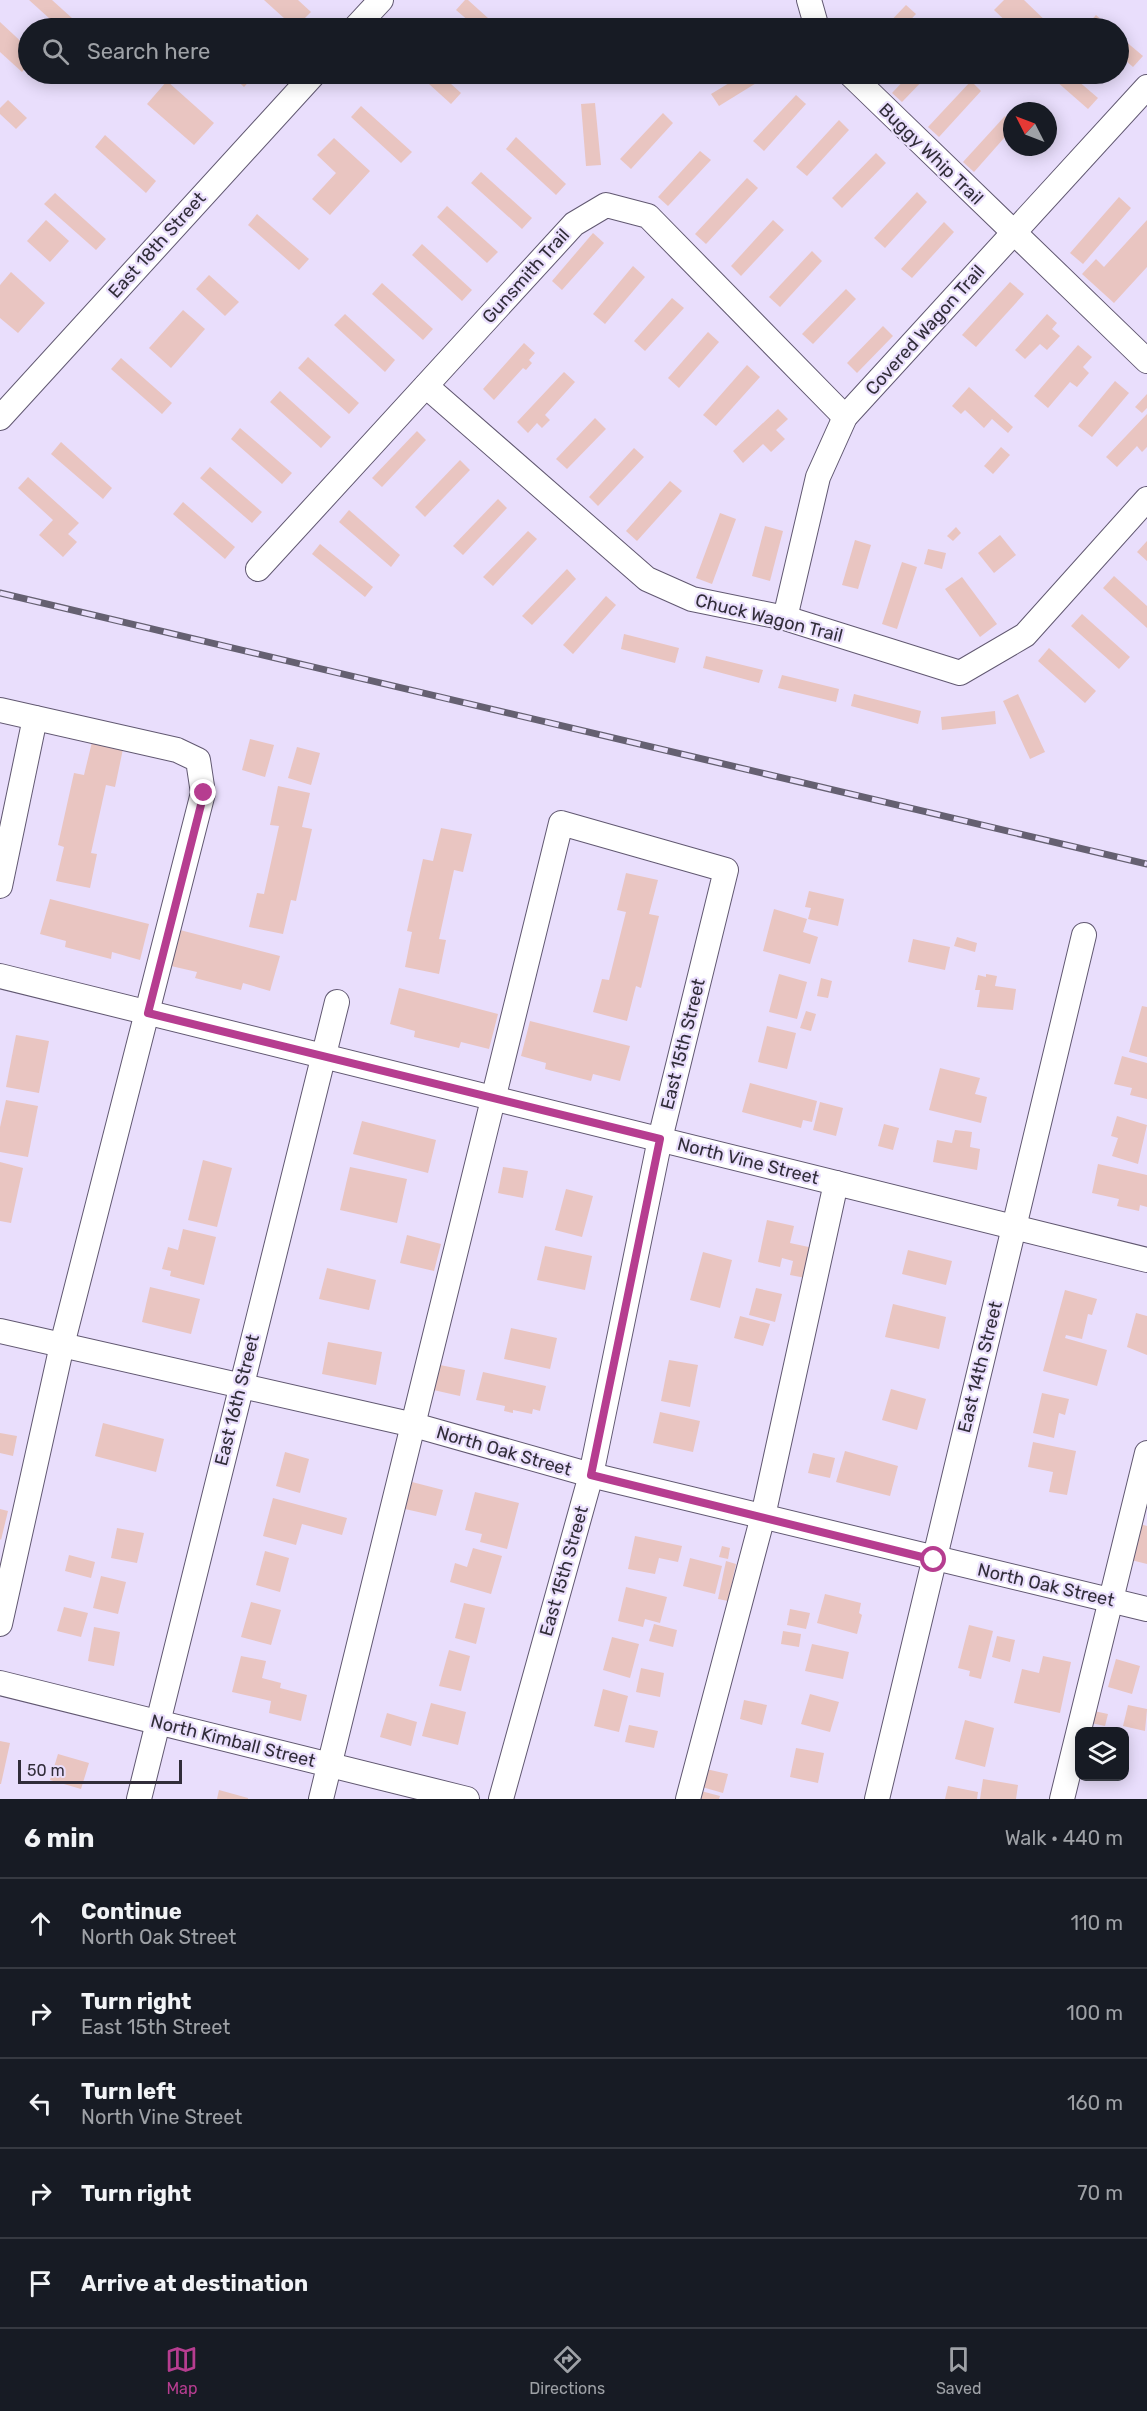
<!DOCTYPE html>
<meta charset="utf-8">
<style>
body{margin:0;font-family:Rubik,sans-serif;background:#20242c;color:#f1f3f6}
.controls{position:absolute;right:18px;bottom:18px;display:grid;overflow:hidden;border-radius:12px;box-shadow:0 3px 15px #0003}
.controls button{width:54px;height:54px;display:grid;place-items:center;padding:0;border:0;border-bottom:2px solid #363941;background:#171b24;color:#f1f3f6;font:30px sans-serif}
.compass{position:absolute;left:1003px;top:102px;width:54px;height:54px;border-radius:50%;background:#171b24;box-shadow:0 3px 15px #0003;rotate:312deg}
.scale{position:absolute;left:18px;bottom:15px;width:164px;box-sizing:border-box;padding-left:6px;border:3px solid #312d39;border-top:0;font-size:16px;line-height:21px;white-space:nowrap;color:#312d39;-webkit-text-stroke:4px #e9defc;paint-order:stroke}
.stop{position:absolute;width:18px;height:18px;margin:-14px;border:4px solid #b63d90;border-radius:50%;background:#fff}
.stop.end{background:#b63d90;border-color:#fff;box-shadow:0 2px 6px #0008}
.list{margin:0;padding:0;list-style:none}
h2{display:flex;justify-content:space-between;align-items:center;height:78px;margin:0;padding:0 24px;font-size:26px}
h2 small{font-size:20px;font-weight:400;color:#9ea1a6}
.list li{display:grid;grid-template-columns:39px 1fr auto;gap:18px;align-items:center;box-sizing:border-box;height:90px;padding:0 24px;border-top:2px solid #363941}
.list b{display:block;font-size:22px;white-space:nowrap}
.list p{margin:0;font-size:20px;white-space:nowrap;color:#9ea1a6}
.list em{font-size:20px;font-style:normal;color:#9ea1a6}
.icon{flex:none;width:33px;height:33px;fill:none;stroke:currentColor;stroke-width:2;stroke-linecap:round;stroke-linejoin:round}
.map{position:relative;flex:none;width:1147px;height:1799px;overflow:hidden}
.search{position:absolute;background:#171b24;box-shadow:0 3px 15px #0003;left:18px;right:18px;top:18px;height:66px;display:flex;align-items:center;gap:15px;box-sizing:border-box;padding:0 21px;border-radius:33px;color:#9ea1a6;font-size:22px}
.sheet{height:528px;background:#171b24}
nav{display:flex;justify-content:space-around;align-items:center;box-sizing:border-box;height:84px;border-top:2px solid #363941;background:#171b24;font-size:16px;color:#9ea1a6}
nav a{display:grid;justify-items:center;gap:3px}
nav .on{color:#b63d90}
.map>svg:first-child{display:block}
.building{fill:#e9c5c1}
.lines{fill:none;stroke-linecap:round;stroke-linejoin:round}
.minor-casing{stroke:#615871;stroke-width:26}
.minor{stroke:#fff;stroke-width:24}
.rail-casing{stroke:#656071;stroke-width:7}
.rail{stroke:#e9defc;stroke-width:4.5;stroke-dasharray:14;stroke-linecap:butt}
.route{stroke:#b63d90;stroke-width:8}
.labels{text-anchor:middle;stroke-width:4.5;stroke-linejoin:round;paint-order:stroke}
.street-label{font-size:18px;fill:#312d39;stroke:#e9defc}
</style>
<div class="map">
<svg width="1147" height="1799" viewBox="0 0 1147 1799">
<rect width="100%" height="100%" fill="#e9defc"/>
<!-- building -->
<g class="building">
<path d="M29,0H52L83,28H60Z"/>
<path d="M264,0H298L311,12L295,28Z"/>
<path d="M465,0H468L499,28H477L456,10Z"/>
<path d="M1004,0H1024L1052,27L1013,28L994,10Z"/>
<path d="M906,5L916,14L903,28H884Z"/>
<path d="M1096,15L1111,28H1089L1086,26Z"/>
<path d="M0,22L28,48V65L22,72L0,52Z"/>
<path d="M1118,35L1143,56L1133,67L1118,54Z"/>
<path d="M230,74H256L244,87Z"/>
<path d="M418,74H440L461,93L451,104Z"/>
<path d="M744,74H771L719,106L711,94Z"/>
<path d="M910,74H929L902,102L892,93Z"/>
<path d="M1048,74H1070L1098,98L1088,109Z"/>
<path d="M167,81L214,123L194,145L147,104Z"/>
<path d="M971,81L981,91L939,137L928,127Z"/>
<path d="M796,95L806,104L764,151L753,141Z"/>
<path d="M8,100L27,118L16,129L0,114V108Z"/>
<path d="M595,103L601,165L586,166L581,104Z"/>
<path d="M361,106L412,152L401,163L351,117Z"/>
<path d="M663,113L673,123L631,169L620,159Z"/>
<path d="M1005,116L1012,122V129L974,172L963,162Z"/>
<path d="M839,120L849,130L807,176L796,167Z"/>
<path d="M105,135L156,181L146,193L95,147Z"/>
<path d="M516,137L566,184L556,195L506,149Z"/>
<path d="M334,138L370,171L330,215L312,199L336,173L317,155Z"/>
<path d="M700,151L711,160L668,206L658,197Z"/>
<path d="M876,153L886,163L842,208L832,198Z"/>
<path d="M481,172L532,218L522,229L471,183Z"/>
<path d="M747,178L758,188L706,244L695,234Z"/>
<path d="M917,192L927,202L885,248L874,238Z"/>
<path d="M55,193L106,239L96,250L44,204Z"/>
<path d="M1119,197L1131,208L1083,264L1070,253Z"/>
<path d="M447,206L498,252L487,263L437,217Z"/>
<path d="M257,214L309,259L299,270L248,225Z"/>
<path d="M46,220L69,241L50,262L27,241Z"/>
<path d="M773,220L784,230L741,276L731,266Z"/>
<path d="M1147,220V267L1114,303L1082,274L1096,259L1104,267Z"/>
<path d="M944,222L954,232L912,278L901,269Z"/>
<path d="M593,233L604,243L562,290L552,281Z"/>
<path d="M422,244L472,290L462,301L412,255Z"/>
<path d="M812,251L822,261L780,307L769,297Z"/>
<path d="M633,266L645,277L605,324L593,314Z"/>
<path d="M11,272L45,303L18,333L0,318V285Z"/>
<path d="M209,275L239,302L225,316L196,289Z"/>
<path d="M1010,282L1024,294L976,347L962,335Z"/>
<path d="M382,283L433,329L423,340L372,294Z"/>
<path d="M846,289L856,299L813,344L802,334Z"/>
<path d="M672,298L684,308L645,351L634,341Z"/>
<path d="M183,310L205,329L171,368L149,348Z"/>
<path d="M345,314L395,360L385,372L334,325Z"/>
<path d="M1047,314L1057,323L1052,329L1060,336L1047,350L1040,344L1025,359L1015,350Z"/>
<path d="M883,326L893,336L857,373L847,363Z"/>
<path d="M708,332L719,342L679,388L668,378Z"/>
<path d="M524,343L535,353L529,360L532,363L526,370L523,368L494,400L483,389Z"/>
<path d="M1078,345L1092,357L1083,367L1089,373L1077,387L1070,382L1048,408L1034,396Z"/>
<path d="M308,357L359,403L349,414L298,368Z"/>
<path d="M121,358L172,403L162,414L111,369Z"/>
<path d="M747,365L760,377L716,426L703,415Z"/>
<path d="M564,372L575,382L545,415L550,420L542,428L537,423L528,433L517,422Z"/>
<path d="M1115,381L1129,393L1092,437L1078,426Z"/>
<path d="M969,387L1013,427L1008,433L992,419L984,428L965,410L961,414L952,406Z"/>
<path d="M280,391L331,437L321,448L270,402Z"/>
<path d="M1147,394V408L1142,413L1135,407Z"/>
<path d="M778,409L788,419L776,430L785,439L771,452L763,444L743,463L733,451Z"/>
<path d="M1147,414V447L1142,452L1137,446L1117,467L1106,457Z"/>
<path d="M595,418L606,429L567,469L556,459Z"/>
<path d="M240,428L292,473L282,484L231,439Z"/>
<path d="M417,431L426,440L382,487L372,478Z"/>
<path d="M61,442L112,488L103,499L51,454Z"/>
<path d="M1001,447L1010,455L993,474L984,466Z"/>
<path d="M634,448L644,457L598,506L589,497Z"/>
<path d="M460,460L470,470L425,517L415,507Z"/>
<path d="M210,467L262,512L252,523L200,478Z"/>
<path d="M28,477L79,523L68,534L77,542L63,557L39,535L53,520L18,488Z"/>
<path d="M670,481L682,491L637,541L626,531Z"/>
<path d="M498,499L507,508L463,555L453,546Z"/>
<path d="M183,502L235,547L225,559L173,514Z"/>
<path d="M349,510L400,555L391,567L339,522Z"/>
<path d="M720,513L736,519L712,584L696,578Z"/>
<path d="M765,526L783,531L770,581L752,576Z"/>
<path d="M956,527L961,533L953,541L947,536Z"/>
<path d="M528,531L537,539L493,586L483,577Z"/>
<path d="M1000,535L1016,555L994,573L978,553Z"/>
<path d="M855,540L871,545L858,589L842,585Z"/>
<path d="M1147,541V561L1137,552Z"/>
<path d="M320,544L373,587L365,597L312,554Z"/>
<path d="M928,549L946,553L942,569L924,564Z"/>
<path d="M902,562L917,567L897,629L882,624Z"/>
<path d="M567,569L576,579L532,625L522,616Z"/>
<path d="M1114,576L1147,606V628L1103,588Z"/>
<path d="M962,577L997,624L980,637L945,589Z"/>
<path d="M606,596L616,605L573,654L563,645Z"/>
<path d="M1082,614L1130,657L1119,669L1071,626Z"/>
<path d="M624,634L679,648L675,663L621,649Z"/>
<path d="M1049,648L1096,691L1085,703L1038,661Z"/>
<path d="M706,656L763,670L759,683L703,668Z"/>
<path d="M782,675L839,689L836,702L778,688Z"/>
<path d="M854,694L921,711L918,724L851,706Z"/>
<path d="M1018,694L1045,752L1030,759L1003,701Z"/>
<path d="M995,711L996,724L942,730L941,717Z"/>
<path d="M250,739L274,745L265,777L242,770Z"/>
<path d="M92,742L123,749L115,787L106,785L91,853L97,854L90,888L56,881L64,847L58,845L74,773L84,775Z"/>
<path d="M297,747L320,753L311,785L288,778Z"/>
<path d="M278,786L310,793L302,827L312,829L296,901L291,900L283,934L249,927L257,893L264,894L279,826L270,825Z"/>
<path d="M441,828L472,834L463,872L454,870L439,939L446,940L439,974L405,967L412,932L407,931L423,859L433,861Z"/>
<path d="M626,873L658,880L649,914L659,916L641,988L636,986L627,1021L593,1012L602,979L609,980L626,912L617,910Z"/>
<path d="M809,891L844,899L838,926L808,919L811,908L805,907Z"/>
<path d="M50,899L149,924L140,960L112,952L111,959L65,947L66,941L40,934Z"/>
<path d="M774,909L807,919L803,932L818,937L810,964L763,951Z"/>
<path d="M180,930L280,956L270,991L243,983L241,990L195,978L197,972L171,966Z"/>
<path d="M957,937L977,943L975,952L954,946Z"/>
<path d="M913,939L950,947L945,970L908,962Z"/>
<path d="M779,974L807,982L797,1019L769,1012Z"/>
<path d="M986,974L997,976L995,986L1016,989L1013,1010L977,1007L980,990H975L978,975L986,977Z"/>
<path d="M821,978L832,981L828,998L817,996Z"/>
<path d="M399,988L498,1014L489,1049L461,1042L459,1048L414,1037L415,1031L390,1024Z"/>
<path d="M1142,1006L1147,1007V1057L1129,1052Z"/>
<path d="M806,1011L816,1014L811,1031L800,1028Z"/>
<path d="M530,1021L630,1046L620,1081L593,1074L591,1081L545,1069L546,1063L521,1056Z"/>
<path d="M767,1026L796,1033L787,1069L758,1062Z"/>
<path d="M16,1035L49,1041L39,1093L6,1087Z"/>
<path d="M1122,1056L1147,1063V1099L1130,1095L1132,1088L1114,1084Z"/>
<path d="M940,1068L980,1078L975,1094L987,1097L981,1123L929,1110Z"/>
<path d="M750,1083L817,1101L812,1122L803,1120L801,1128L742,1112Z"/>
<path d="M6,1100L38,1106L28,1157L0,1152V1127Z"/>
<path d="M820,1102L843,1108L836,1136L813,1130Z"/>
<path d="M1117,1116L1147,1125L1138,1164L1112,1156L1118,1138L1111,1136Z"/>
<path d="M362,1121L436,1140L428,1173L353,1154Z"/>
<path d="M884,1124L899,1128L893,1150L878,1146Z"/>
<path d="M955,1130L972,1132L970,1147L980,1149L977,1170L933,1162L937,1140L952,1143Z"/>
<path d="M203,1160L232,1168L217,1227L188,1220Z"/>
<path d="M0,1162L23,1168L11,1223L0,1221Z"/>
<path d="M1098,1164L1147,1175V1207L1140,1205L1139,1211L1117,1206L1119,1199L1092,1193Z"/>
<path d="M350,1167L407,1179L397,1223L340,1210Z"/>
<path d="M503,1167L528,1171L523,1198L498,1193Z"/>
<path d="M566,1189L593,1196L582,1237L555,1230Z"/>
<path d="M767,1220L794,1226L790,1243L818,1249L811,1279L790,1275L793,1261L782,1258L780,1267L758,1262Z"/>
<path d="M183,1229L216,1237L204,1285L170,1276L171,1271L162,1269L168,1247L178,1250Z"/>
<path d="M407,1235L441,1244L434,1271L400,1263Z"/>
<path d="M545,1246L592,1256L585,1290L537,1280Z"/>
<path d="M908,1250L952,1261L946,1285L902,1274Z"/>
<path d="M703,1252L732,1260L720,1308L690,1300Z"/>
<path d="M327,1268L376,1280L369,1310L319,1299Z"/>
<path d="M150,1287L200,1299L191,1334L142,1322Z"/>
<path d="M756,1288L782,1294L775,1322L749,1315Z"/>
<path d="M1065,1290L1097,1299L1092,1315L1088,1314L1082,1339L1066,1335L1065,1338L1107,1350L1097,1386L1043,1371Z"/>
<path d="M893,1304L946,1317L939,1349L885,1337Z"/>
<path d="M1136,1313L1147,1316V1355L1127,1347Z"/>
<path d="M740,1316L770,1324L763,1346L734,1338Z"/>
<path d="M511,1328L557,1338L550,1369L504,1359Z"/>
<path d="M328,1342L382,1352L376,1385L322,1374Z"/>
<path d="M669,1360L698,1365L690,1407L661,1401Z"/>
<path d="M435,1364L465,1370L460,1396L429,1389Z"/>
<path d="M483,1372L546,1386L540,1411L533,1409L532,1414L513,1410V1413L504,1411L505,1406L476,1400Z"/>
<path d="M891,1389L926,1399L917,1430L882,1420Z"/>
<path d="M1042,1393L1069,1399L1065,1415L1059,1413L1054,1438L1033,1433Z"/>
<path d="M660,1412L700,1421L693,1452L653,1443Z"/>
<path d="M103,1423L164,1439L156,1472L95,1456Z"/>
<path d="M0,1433L17,1436L13,1456L0,1453Z"/>
<path d="M1033,1442L1076,1451L1067,1495L1049,1492L1053,1472L1028,1467Z"/>
<path d="M845,1451L898,1466L890,1496L836,1482Z"/>
<path d="M285,1452L309,1459L300,1493L276,1486Z"/>
<path d="M813,1453L835,1458L830,1478L808,1473Z"/>
<path d="M412,1482L443,1490L436,1516L405,1509Z"/>
<path d="M475,1492L519,1503L507,1549L480,1542L482,1534L465,1530Z"/>
<path d="M273,1498L347,1518L342,1535L302,1524L296,1545L263,1536Z"/>
<path d="M0,1509L8,1511L1,1540L0,1539Z"/>
<path d="M1140,1524L1147,1526V1564L1131,1560Z"/>
<path d="M117,1528L144,1533L137,1563L111,1558Z"/>
<path d="M635,1536L682,1546L678,1562L659,1558L655,1574L628,1569Z"/>
<path d="M722,1546L730,1548L728,1559L719,1557Z"/>
<path d="M473,1548L502,1556L491,1594L450,1582L455,1563L467,1567Z"/>
<path d="M265,1551L289,1558L280,1592L256,1585Z"/>
<path d="M69,1555L95,1562L91,1578L65,1571Z"/>
<path d="M690,1558L722,1566L715,1594L683,1586Z"/>
<path d="M726,1561L736,1564L728,1601L718,1599Z"/>
<path d="M101,1576L126,1582L118,1614L93,1608Z"/>
<path d="M626,1587L667,1597L660,1623L645,1619L643,1627L618,1621Z"/>
<path d="M825,1594L861,1603L859,1613L862,1615L857,1634L817,1623Z"/>
<path d="M251,1602L281,1610L271,1645L241,1637Z"/>
<path d="M464,1603L485,1608L476,1644L455,1638Z"/>
<path d="M64,1607L88,1613L81,1637L57,1631Z"/>
<path d="M790,1609L810,1613L806,1629L787,1625Z"/>
<path d="M654,1624L677,1630L673,1647L649,1641Z"/>
<path d="M969,1625L993,1631L981,1679L969,1676L970,1671L958,1668Z"/>
<path d="M94,1627L120,1632L114,1666L88,1661Z"/>
<path d="M783,1631L801,1634L799,1647L781,1644Z"/>
<path d="M997,1636L1015,1640L1010,1662L992,1657Z"/>
<path d="M612,1637L639,1644L630,1678L603,1670Z"/>
<path d="M812,1644L849,1652L843,1679L805,1671Z"/>
<path d="M449,1650L470,1656L461,1691L439,1686Z"/>
<path d="M241,1656L266,1661L262,1678L281,1683L280,1688L307,1695L301,1721L269,1713L271,1701L232,1692Z"/>
<path d="M1043,1656L1071,1662L1060,1713L1014,1703L1022,1669L1039,1673Z"/>
<path d="M1116,1659L1140,1666L1132,1694L1108,1687Z"/>
<path d="M641,1668L664,1673L660,1697L636,1692Z"/>
<path d="M603,1689L628,1696L619,1732L594,1726Z"/>
<path d="M810,1694L839,1702L830,1732L801,1724Z"/>
<path d="M744,1700L767,1705L762,1725L740,1719Z"/>
<path d="M431,1703L466,1712L458,1745L422,1736Z"/>
<path d="M1128,1705L1147,1709L1145,1731L1123,1726Z"/>
<path d="M1094,1711L1108,1714L1105,1726L1091,1723Z"/>
<path d="M387,1713L417,1722L411,1746L380,1737Z"/>
<path d="M965,1720L994,1728L985,1767L955,1759Z"/>
<path d="M629,1725L658,1731L654,1748L625,1742Z"/>
<path d="M0,1741L10,1743L1,1784H0Z"/>
<path d="M796,1748L824,1753L818,1783L790,1777Z"/>
<path d="M58,1754L89,1763L81,1789L50,1780Z"/>
<path d="M706,1769L728,1774L723,1793L702,1787Z"/>
<path d="M983,1779L1018,1785L1016,1799H980Z"/>
<path d="M948,1786L978,1792L977,1799H945Z"/>
<path d="M219,1790L248,1798V1799H217Z"/>
<path d="M701,1791L720,1796L719,1799H699Z"/>
</g>
<g class="lines">
<defs>
<g id="minor">
<path d="M809,0L817,28"/>
<path d="M355,28L381,0"/>
<path d="M850,74L1147,361"/>
<path d="M426,386L647,579L692,599L785,618L960,673L1025,635L1147,499"/>
<path d="M0,418L314,74"/>
<path d="M258,569L574,224L606,205L648,216L845,417"/>
<path d="M785,618L818,477L845,417L1147,87"/>
<path d="M0,710L177,750L198,760L203,793L62,1345L0,1624"/>
<path d="M0,886L35,718"/>
<path d="M0,976L1147,1260"/>
<path d="M0,1331L414,1425L591,1475L1147,1609"/>
<path d="M0,1683L467,1799"/>
<path d="M139,1799L337,1002"/>
<path d="M321,1799L561,823L726,870L660,1139L591,1475L501,1799"/>
<path d="M688,1799L763,1516L836,1183"/>
<path d="M877,1799L1084,935"/>
<path d="M1062,1799L1147,1453"/>
</g>
</defs>
<!-- minor casing -->
<use href="#minor" class="minor-casing"/>
<!-- minor -->
<use href="#minor" class="minor"/>
<defs>
<path id="rail" d="M0,593L1147,864"/>
</defs>
<!-- rail casing -->
<use href="#rail" class="rail-casing"/>
<!-- rail -->
<use href="#rail" class="rail"/>
</g>
<g class="lines">
<!-- route -->
<path class="route" d="M204,793L148,1013L660,1139L591,1475L934,1560"/>
</g>
<g class="labels">
<!-- street labels -->
<g class="street-label">
<text transform="translate(931 154) rotate(44)" y="6">Buggy Whip Trail</text>
<text transform="translate(157 245) rotate(-48)" y="6">East 18th Street</text>
<text transform="translate(526 276) rotate(-48)" y="6">Gunsmith Trail</text>
<text transform="translate(925 330) rotate(-48)" y="6">Covered Wagon Trail</text>
<text transform="translate(769 618) rotate(14)" y="6">Chuck Wagon Trail</text>
<text transform="translate(683 1044) rotate(-76)" y="6">East 15th Street</text>
<text transform="translate(748 1161) rotate(14)" y="6">North Vine Street</text>
<text transform="translate(980 1367) rotate(-76)" y="6">East 14th Street</text>
<text transform="translate(237 1400) rotate(-76)" y="6">East 16th Street</text>
<text transform="translate(504 1451) rotate(16)" y="6">North Oak Street</text>
<text transform="translate(564 1571) rotate(-74)" y="6">East 15th Street</text>
<text transform="translate(1046 1585) rotate(13)" y="6">North Oak Street</text>
<text transform="translate(233 1741) rotate(14)" y="6">North Kimball Street</text>
</g>
</g>
</svg>
<div class="controls">
<button><svg class="icon" aria-label="layers" viewBox="0 0 24 24"><path d="M12 4l9 5-9 5-9-5zM3 14l9 5 9-5"/></svg></button>
</div>
<svg class="compass" viewBox="-18 -18 36 36"><path d="M0-13l5 13h-10z" fill="#e53935"/><path d="M0 13l5-13h-10z" fill="#9ea1a6"/></svg>
<div class="scale">50 m</div>
<div class="stop" style="left:934px;top:1560px"></div>
<div class="stop end" style="left:204px;top:793px"></div>
<div class="search"><svg class="icon" aria-label="search" viewBox="0 0 24 24"><circle cx="10" cy="10" r="6"/><path d="M15 15l6 6"/></svg>Search here</div>
</div>
<section class="sheet">
<h2>6 min<small>Walk · 440 m</small></h2>
<ul class="list">
<li><svg class="icon" aria-label="ahead" viewBox="0 0 24 24"><path d="M12 20V5M6 11l6-6 6 6"/></svg><div><b>Continue</b><p>North Oak Street</p></div><em>110 m</em></li>
<li><svg class="icon" aria-label="right" viewBox="0 0 24 24"><path d="M7 20v-9h11M14 6l5 5-5 5"/></svg><div><b>Turn right</b><p>East 15th Street</p></div><em>100 m</em></li>
<li><svg class="icon" aria-label="left" viewBox="0 0 24 24"><path d="M17 20v-9H6M10 6l-5 5 5 5"/></svg><div><b>Turn left</b><p>North Vine Street</p></div><em>160 m</em></li>
<li><svg class="icon" aria-label="right" viewBox="0 0 24 24"><path d="M7 20v-9h11M14 6l5 5-5 5"/></svg><div><b>Turn right</b></div><em>70 m</em></li>
<li><svg class="icon" aria-label="arrive" viewBox="0 0 24 24"><path d="M6 21V4h12l-3 4 3 4H6"/></svg><div><b>Arrive at destination</b></div></li>
</ul>
</section>
<nav>
<a class="on"><svg class="icon" aria-label="map" viewBox="0 0 24 24"><path d="M3 6l6-2 6 2 6-2v14l-6 2-6-2-6 2zM9 4v14M15 6v14"/></svg>Map</a>
<a><svg class="icon" aria-label="directions" viewBox="0 0 24 24"><path d="M12 3l9 9-9 9-9-9zM9 14v-3h6M13 9l2 2-2 2"/></svg>Directions</a>
<a><svg class="icon" aria-label="saved" viewBox="0 0 24 24"><path d="M7 4h10v16l-5-4-5 4z"/></svg>Saved</a>
</nav>
